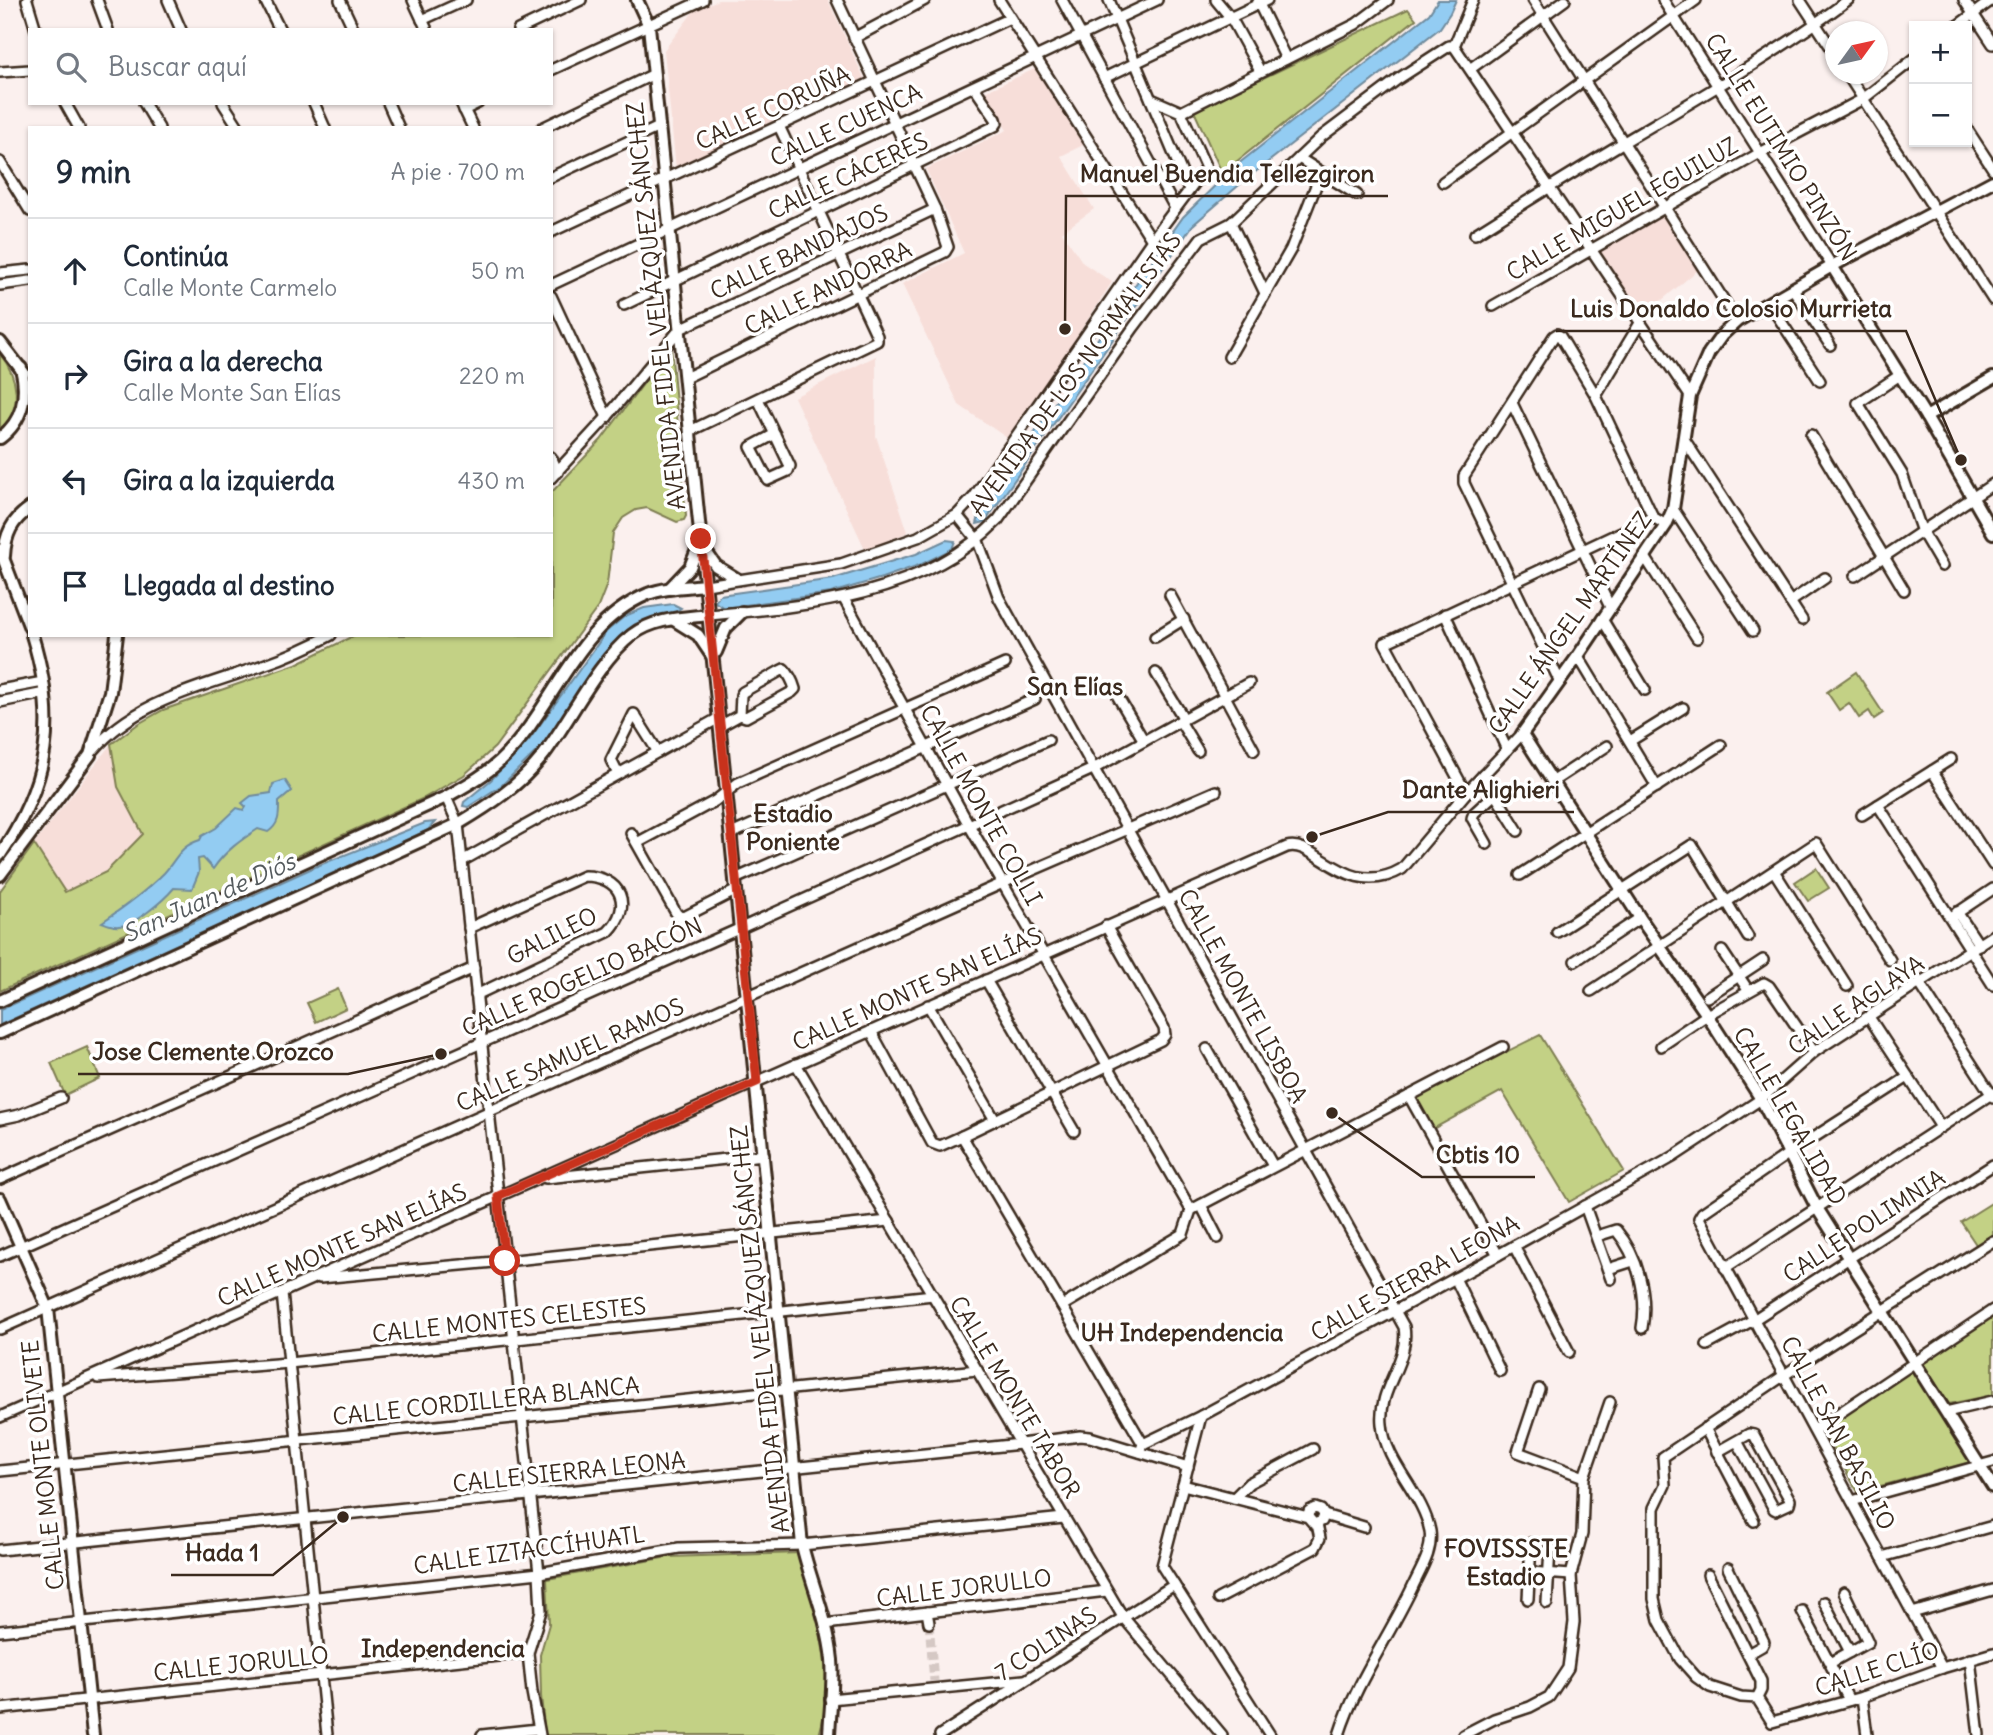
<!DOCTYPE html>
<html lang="es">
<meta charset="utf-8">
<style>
body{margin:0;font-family:Delius,sans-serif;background:#f6f6f7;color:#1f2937}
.controls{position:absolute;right:21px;top:21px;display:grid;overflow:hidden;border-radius:0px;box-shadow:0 2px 5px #0004}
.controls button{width:63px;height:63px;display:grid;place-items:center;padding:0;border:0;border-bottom:2px solid #e0e1e3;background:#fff;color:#1f2937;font:35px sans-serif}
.compass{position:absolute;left:1825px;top:21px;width:63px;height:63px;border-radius:50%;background:#fff;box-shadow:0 2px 5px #0004;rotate:57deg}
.stop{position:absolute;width:21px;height:21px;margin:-16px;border:5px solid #c8321e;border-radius:50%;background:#fff}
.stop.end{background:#c8321e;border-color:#fff;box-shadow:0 2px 7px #0008}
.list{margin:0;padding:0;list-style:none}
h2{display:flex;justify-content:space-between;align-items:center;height:91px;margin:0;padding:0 28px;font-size:30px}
h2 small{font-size:23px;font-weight:400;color:#747a83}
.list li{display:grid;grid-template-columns:46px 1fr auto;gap:21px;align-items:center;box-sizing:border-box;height:105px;padding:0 28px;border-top:2px solid #e0e1e3}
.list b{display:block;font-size:26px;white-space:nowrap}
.list p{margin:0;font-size:23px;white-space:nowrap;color:#747a83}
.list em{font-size:23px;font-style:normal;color:#747a83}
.icon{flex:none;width:38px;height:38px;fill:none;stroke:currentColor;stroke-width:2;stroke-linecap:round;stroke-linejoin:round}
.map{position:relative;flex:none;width:1993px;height:1735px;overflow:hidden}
.search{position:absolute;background:#fff;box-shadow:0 2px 5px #0004;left:28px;top:28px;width:525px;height:77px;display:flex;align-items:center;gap:18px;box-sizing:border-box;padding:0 24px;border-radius:0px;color:#747a83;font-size:26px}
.panel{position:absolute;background:#fff;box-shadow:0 2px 5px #0004;left:28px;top:126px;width:525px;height:511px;border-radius:0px}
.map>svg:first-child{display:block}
.built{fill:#f7ded9}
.green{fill:#c3d185;stroke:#7f7e52;stroke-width:2}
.water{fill:#93ccf2;stroke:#708b9d;stroke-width:2}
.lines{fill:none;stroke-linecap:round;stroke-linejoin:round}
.minor-tunnel{stroke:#d5c8c4;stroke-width:9;stroke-dasharray:9 4.5;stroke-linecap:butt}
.minor-casing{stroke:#3b2a1e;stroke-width:14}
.tertiary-casing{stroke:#3b2a1e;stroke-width:16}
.minor{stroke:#fff;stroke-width:9}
.tertiary{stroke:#fff;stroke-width:10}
.route{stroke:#c8321e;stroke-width:9}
.labels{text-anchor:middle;stroke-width:7;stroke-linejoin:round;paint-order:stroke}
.street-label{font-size:23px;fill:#3b2a1e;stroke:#fff}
.neighbourhood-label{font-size:24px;font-weight:bold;fill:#3b2a1e;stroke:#fff}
.water-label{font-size:24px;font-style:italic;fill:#555b5e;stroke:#fff}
.leader{fill:none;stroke:#3b2a1e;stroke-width:2.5}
.callout-dot{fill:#3b2a1e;stroke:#fff;stroke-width:2.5}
.callout-label{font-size:24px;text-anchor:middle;font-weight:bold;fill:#3b2a1e;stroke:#fff;stroke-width:7;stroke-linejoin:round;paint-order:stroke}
</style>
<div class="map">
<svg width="1993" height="1735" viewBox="0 0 1993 1735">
<rect width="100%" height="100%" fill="#fbf0ee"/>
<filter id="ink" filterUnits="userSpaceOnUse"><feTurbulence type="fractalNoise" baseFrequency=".0143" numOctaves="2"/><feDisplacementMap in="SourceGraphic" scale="14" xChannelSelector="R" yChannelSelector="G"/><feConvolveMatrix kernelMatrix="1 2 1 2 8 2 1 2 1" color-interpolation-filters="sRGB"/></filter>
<g filter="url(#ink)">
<!-- built -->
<g class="built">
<path d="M718,0H828L865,80L676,169L664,50L694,11Z"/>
<path d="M1035,69L1085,144L1061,156L1094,209L1062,232L1083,263L1112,282L1010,440L959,405L902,284L964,253L926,169L1007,130L982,93Z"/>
<path d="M1663,215L1699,269L1643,316L1600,252Z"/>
<path d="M876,356V436L908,532L866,551L794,397Z"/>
<path d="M111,744L118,787L143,834L106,872L65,893L34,844Z"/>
</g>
<!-- green -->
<g class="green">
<path d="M1408,9L1416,19L1222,173L1194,111Z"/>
<path d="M671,347L686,516L684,520L677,522L647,508L636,510L623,518L613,533L607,584L598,607L495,747L464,775L424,798L0,991V891L34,844L65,892L106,872L143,834L118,787L111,744L138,724L163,710L296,664L355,635H551V493L601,440Z"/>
<path d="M0,354C18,377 24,407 0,429Z"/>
<path d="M1856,672L1883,713L1874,719L1869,711L1859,718L1849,703L1839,710L1827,692Z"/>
<path d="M1816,868L1829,888L1808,901L1795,882Z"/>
<path d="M338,989L346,1008L316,1022L307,1003Z"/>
<path d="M1540,1035L1624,1171L1569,1202L1502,1091L1433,1129L1416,1097Z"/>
<path d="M87,1047L100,1078L65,1095L51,1063Z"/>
<path d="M1993,1202V1237L1977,1246L1961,1222Z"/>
<path d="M1993,1316V1395L1949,1404L1922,1362Z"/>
<path d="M1914,1368L1970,1462L1858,1492L1822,1430Z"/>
<path d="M800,1553C815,1611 838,1676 819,1735H545L541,1696L540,1655L549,1624L547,1579L668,1557Z"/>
</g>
<!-- water -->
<g class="water">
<path d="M1438,0H1456L1450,13L1440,28L1245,180L1193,225L985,522L977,524L979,516L1111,319L1183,217L1233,168L1429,14Z"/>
<path d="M946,540L955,541L952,549L922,564L882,578L831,593L724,608L715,602L720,595L833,579L916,554Z"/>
<path d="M673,604L681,608C661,624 642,614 618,638L541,747L502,785L468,807L463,806L464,802L491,780L529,740L607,631L625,616L644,608Z"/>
<path d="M285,780L292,791L279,802C279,814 280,824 268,832L258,829C241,840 225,851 213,869L203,858L198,859L199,872L192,889L174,888C164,900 134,926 119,926C114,927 107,924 102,922C123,908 146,891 164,873C178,858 178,847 200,840L202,836L216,828L237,808L244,810L246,807L242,803L251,796L271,793L273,784Z"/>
<path d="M435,822L428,830L0,1025V1010L317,866L425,823Z"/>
</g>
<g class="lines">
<!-- minor-tunnel -->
<path class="minor-tunnel" d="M929,1623L934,1681"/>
<defs>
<g id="minor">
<path d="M27,0L36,30"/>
<path d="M97,0L108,30"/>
<path d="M168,0L181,30"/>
<path d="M265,0L280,30"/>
<path d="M340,0L354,30"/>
<path d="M413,0L427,30"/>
<path d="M999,0L1152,240"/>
<path d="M1062,0L1175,208"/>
<path d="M1109,0L1189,190"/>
<path d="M1216,0L1231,18L1260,71"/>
<path d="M1533,0L1737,321"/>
<path d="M1663,0L1832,266"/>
<path d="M1800,0L1836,55"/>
<path d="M1964,0L1993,44"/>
<path d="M1258,2L1286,59"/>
<path d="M422,20L466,0"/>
<path d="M1957,26L1992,0"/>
<path d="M518,30L581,0"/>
<path d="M854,38L925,0"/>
<path d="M1454,46L1690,396"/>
<path d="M1454,46L1473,0"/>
<path d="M1470,69L1565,0"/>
<path d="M551,70L703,0"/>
<path d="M0,72L30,70"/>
<path d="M1847,74L1993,300"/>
<path d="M1104,78L1267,0"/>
<path d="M1151,99L1181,112L1356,24L1388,0"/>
<path d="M65,103L79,128"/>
<path d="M144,103L159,128"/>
<path d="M223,103L239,128"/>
<path d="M314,103L325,128"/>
<path d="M388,103L399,128"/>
<path d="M461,103L473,128"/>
<path d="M464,110L478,103"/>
<path d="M542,128L654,74"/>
<path d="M1967,129L1993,169"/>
<path d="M1299,158L1357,195"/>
<path d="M0,162L30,211"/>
<path d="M551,177L659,127"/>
<path d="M1443,182L1696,0"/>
<path d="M1231,223L1265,293"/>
<path d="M551,232L1010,18"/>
<path d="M1475,234C1524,203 1574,172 1624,142C1700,97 1777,53 1848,0"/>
<path d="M0,273L30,270"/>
<path d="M0,285L30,281"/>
<path d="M551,285L1157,0"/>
<path d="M1793,289L1830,345"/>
<path d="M551,296L607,417"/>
<path d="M1769,303L1820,381"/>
<path d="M624,305L995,126L997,123L996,119L974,87"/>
<path d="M1493,306L1760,153L1863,99L1914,59"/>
<path d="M1229,357L1291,249L1321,173"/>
<path d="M1900,375L1858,403L1902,474L1922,532L1942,566"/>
<path d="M685,378L945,252L948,247L935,209L837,0"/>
<path d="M1596,396L1640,323"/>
<path d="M758,399L790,466L788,471L768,480L751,447L775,434"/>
<path d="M1512,403L1610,607"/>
<path d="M690,431L877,341V336L779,126"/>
<path d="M1811,435L1904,590"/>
<path d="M1684,439L1802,620"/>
<path d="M551,457L558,472"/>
<path d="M551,478L607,417L680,329L935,209"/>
<path d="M1673,509L1753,631"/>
<path d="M957,515L978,541L999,598L1404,1327C1410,1362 1378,1387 1382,1424C1385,1463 1423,1493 1430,1531C1433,1551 1421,1569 1413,1586C1390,1635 1355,1684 1339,1735"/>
<path d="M1645,557L1697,638"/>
<path d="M1855,576L1993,484"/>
<path d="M706,585L841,564L918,537L957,515L974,497L1152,240L1206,168L1181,112"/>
<path d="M1170,595L1254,750"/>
<path d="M844,599L969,825L1191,1210"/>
<path d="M1790,602L1825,578"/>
<path d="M1445,614L1507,750"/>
<path d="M709,615C810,606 924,596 998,520L1134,327L1201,238L1231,223L1321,137L1398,79L1449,46H1454"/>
<path d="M1602,619L1645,690"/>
<path d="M1155,637L1184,619"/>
<path d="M1578,656L1657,787"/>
<path d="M1156,673L1184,719"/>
<path d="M1560,682L1464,483V476L1554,336L1557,334L1560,336L1596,396L1653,517L1666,525"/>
<path d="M0,690L43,682"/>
<path d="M1118,697L1144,741"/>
<path d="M0,702L45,693"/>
<path d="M1180,721L1198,751"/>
<path d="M720,726L740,715L746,717L792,692L795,689C793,682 789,674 784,669L780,671L743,692L741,695L740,715"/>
<path d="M1630,741L1683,708"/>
<path d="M93,751C135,700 204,687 263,665C286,657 309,647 331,635"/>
<path d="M1932,771L1993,865"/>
<path d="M618,774L611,760L634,714L658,752"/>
<path d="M1483,775L1518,831"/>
<path d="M1552,782L1607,746"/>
<path d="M1466,793L1385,643L1653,517"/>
<path d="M446,797L458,824L539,1573L541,1611L528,1653L532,1692L540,1735"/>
<path d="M1878,805L1993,985"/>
<path d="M1862,815L1951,759"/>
<path d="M631,833L676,913L680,917L686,916L737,890"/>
<path d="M731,834L1035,699"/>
<path d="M637,843L715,801L738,783L1005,664"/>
<path d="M1487,844L1472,818L1474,813L1495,794"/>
<path d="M462,861L719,718"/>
<path d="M1774,871L1847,986"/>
<path d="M1520,875L1721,745"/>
<path d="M735,879L1048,740"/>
<path d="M1957,912L1979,945"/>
<path d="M1951,917L1993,889"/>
<path d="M469,928L584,876C621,876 634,906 608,932L476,995"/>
<path d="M1557,932L1692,845L1748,937"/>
<path d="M1722,951L1748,990"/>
<path d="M1575,961L1640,918"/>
<path d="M986,980L1074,1131"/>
<path d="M1920,984L1993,1097"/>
<path d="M1591,991L1816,843L1890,960"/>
<path d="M1707,997L1763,960"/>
<path d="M928,1005L995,1120"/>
<path d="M1869,1017L1941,1127"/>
<path d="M871,1031L932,1143L940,1146L962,1136L1161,1040L1165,1035L1164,1028L1106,926"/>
<path d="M1661,1046L1707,1015L1764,983L1769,986L1814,1052"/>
<path d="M1207,1049L1273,1166"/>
<path d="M796,1064L1123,1617L1222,1735"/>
<path d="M1908,1077L1788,1154L1702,1213L1699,1218L1942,1668"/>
<path d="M1409,1096L1498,1255"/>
<path d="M0,1119L19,1115L61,1098"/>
<path d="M962,1136L1143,1444"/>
<path d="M546,1178L764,1155"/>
<path d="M0,1179L474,968"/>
<path d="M1201,1205L1218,1238"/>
<path d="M1585,1206L1611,1279"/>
<path d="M1597,1236L1616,1230C1638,1256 1648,1295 1642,1328"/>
<path d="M1993,1241L1826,1347L1663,1457L1665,1485L1654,1508V1599L1659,1620L1680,1659L1696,1677L1710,1687L1741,1697L1757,1698L1772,1722L1862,1697L1942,1668L1993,1653"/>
<path d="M1514,1246L1569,1352"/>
<path d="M0,1256L741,928L1095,768L1249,683"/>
<path d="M1725,1268L1993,1093"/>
<path d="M1608,1269L1633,1261"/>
<path d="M320,1278L505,1261L889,1221"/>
<path d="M1455,1278L1500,1371"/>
<path d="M282,1293L327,1735"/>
<path d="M1062,1306L1183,1234L1191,1210L1503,1047"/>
<path d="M0,1329L1003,883L1216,791"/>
<path d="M1707,1345L1755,1319L1993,1165"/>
<path d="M98,1378L289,1363L933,1295"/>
<path d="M1539,1389L1518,1452L1584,1477"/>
<path d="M1946,1412L1993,1401"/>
<path d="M1201,1416L1162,1566L1270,1735"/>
<path d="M0,1417L1287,847C1314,838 1347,901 1402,869L1466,793L1522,734"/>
<path d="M1705,1428L1754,1521"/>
<path d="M1814,1430L1993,1310"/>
<path d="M1140,1452L1143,1444L1201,1416L1498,1255L1673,1157L1761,1099L1814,1052L1993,935"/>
<path d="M1717,1452L1749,1434L1754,1435L1790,1500L1789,1504L1776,1510L1774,1509L1737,1441"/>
<path d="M0,1471L977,1370"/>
<path d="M1183,1485L1308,1517L1314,1524L1322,1521L1324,1515L1321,1510L1315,1508L1309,1511L1308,1517"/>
<path d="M1234,1498L1249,1483L1313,1449"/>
<path d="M1852,1501L1993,1462"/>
<path d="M1324,1515L1364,1527"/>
<path d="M0,1550L1021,1444L1080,1436L1090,1437L1188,1467"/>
<path d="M1882,1557L1993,1526"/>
<path d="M1728,1568L1764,1642L1762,1646L1748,1654"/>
<path d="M1530,1572L1571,1575"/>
<path d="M1708,1575L1761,1681V1690L1757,1698"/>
<path d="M1218,1599L1315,1548L1320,1538L1317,1524"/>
<path d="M1528,1599L1531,1543"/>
<path d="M1824,1602L1850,1652"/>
<path d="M1547,1603L1550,1547"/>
<path d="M1802,1611L1849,1700"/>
<path d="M927,1612L929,1623"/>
<path d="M1912,1613L1993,1590"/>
<path d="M825,1624L1107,1591"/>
<path d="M0,1631L539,1573L679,1548L802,1545L1064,1518"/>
<path d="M1970,1659L1979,1735"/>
<path d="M1830,1663L1868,1642L1844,1592"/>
<path d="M1862,1697L1867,1735"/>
<path d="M830,1699L1024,1680"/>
<path d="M0,1709L528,1653"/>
<path d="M482,1735L538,1729"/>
<path d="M940,1735L1174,1585"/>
<path d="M1463,1735L1494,1719L1530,1707L1549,1697L1568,1668L1574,1622L1571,1575L1582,1534L1584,1477L1610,1402"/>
</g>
<g id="tertiary">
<path d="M637,0L649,26L802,1545C811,1583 828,1620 832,1660C834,1684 830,1710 829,1735"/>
<path d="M1993,181L1832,266L1737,321L1722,335L1709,353L1690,396L1673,509L1666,525L1578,656L1522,734L1640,918L1707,1015L1761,1099L1817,1208L1993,1487"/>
<path d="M1832,266L1926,417L1993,533"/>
<path d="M0,342L24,373"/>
<path d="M1926,417L1993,378"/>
<path d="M0,438C23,421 28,395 21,368"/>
<path d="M704,549L716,566L737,579"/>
<path d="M0,550L30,628"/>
<path d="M4,556C5,535 12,520 30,508"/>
<path d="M670,588L690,567L699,545"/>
<path d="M674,620L698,635L712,656"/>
<path d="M716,652L726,628L742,612"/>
<path d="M0,855C50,781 58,720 32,635"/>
<path d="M0,875L90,755L110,692L117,635"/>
<path d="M0,1001L446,797C465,786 484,776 500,761C555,709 574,625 648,594C666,587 687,587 706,585"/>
<path d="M0,1033L458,824C490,805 519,786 542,757C569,722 598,661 632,635C654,618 683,618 709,615"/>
<path d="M0,1199L48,1308L93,1735"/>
</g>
</defs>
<!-- minor casing -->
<use href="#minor" class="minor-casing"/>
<!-- tertiary casing -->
<use href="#tertiary" class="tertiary-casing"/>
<!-- minor -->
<use href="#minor" class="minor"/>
<!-- tertiary -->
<use href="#tertiary" class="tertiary"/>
</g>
</g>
<g class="lines" filter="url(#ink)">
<!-- route -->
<path class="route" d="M505,1261L498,1196L757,1082L701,539"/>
</g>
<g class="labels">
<!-- street labels -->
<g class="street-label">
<text transform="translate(773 108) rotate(-25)" y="8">CALLE CORUÑA</text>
<text transform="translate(846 125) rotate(-25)" y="8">CALLE CUENCA</text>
<text transform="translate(1781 147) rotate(58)" y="8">CALLE EUTIMIO PINZÓN</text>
<text transform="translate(848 176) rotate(-25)" y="8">CALLE CÁCERES</text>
<text transform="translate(1622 209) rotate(-30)" y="8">CALLE MIGUEL EGUILUZ</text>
<text transform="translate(799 252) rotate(-25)" y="8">CALLE BANDAJOS</text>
<text transform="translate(828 288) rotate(-26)" y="8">CALLE ANDORRA</text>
<text transform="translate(656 306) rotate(-96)" y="8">AVENIDA FIDEL VELÁZQUEZ SÁNCHEZ</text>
<text transform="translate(1075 374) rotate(-54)" y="8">AVENIDA DE LOS NORMALISTAS</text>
<text transform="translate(1570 623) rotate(-55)" y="8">CALLE ÁNGEL MARTÍNEZ</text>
<text transform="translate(981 805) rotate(61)" y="8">CALLE MONTE COLLI</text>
<text transform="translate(552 936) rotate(-27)" y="8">GALILEO</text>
<text transform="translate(582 977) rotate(-24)" y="8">CALLE ROGELIO BACÓN</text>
<text transform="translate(917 989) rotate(-24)" y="8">CALLE MONTE SAN ELÍAS</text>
<text transform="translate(1243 996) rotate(61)" y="8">CALLE MONTE LISBOA</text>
<text transform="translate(1856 1005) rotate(-34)" y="8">CALLE AGLAYA</text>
<text transform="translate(570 1055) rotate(-24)" y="8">CALLE SAMUEL RAMOS</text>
<text transform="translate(1790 1116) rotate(60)" y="8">CALLE LEGALIDAD</text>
<text transform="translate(1864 1226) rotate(-33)" y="8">CALLE POLIMNIA</text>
<text transform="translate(342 1245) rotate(-24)" y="8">CALLE MONTE SAN ELÍAS</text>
<text transform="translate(1415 1278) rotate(-29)" y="8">CALLE SIERRA LEONA</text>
<text transform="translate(509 1320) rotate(-6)" y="8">CALLE MONTES CELESTES</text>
<text transform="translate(760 1329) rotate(-96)" y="8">AVENIDA FIDEL VELÁZQUEZ SÁNCHEZ</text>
<text transform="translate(1015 1397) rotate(59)" y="8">CALLE MONTE TABOR</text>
<text transform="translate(486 1401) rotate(-6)" y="8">CALLE CORDILLERA BLANCA</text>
<text transform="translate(1838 1433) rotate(62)" y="8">CALLE SAN BASILIO</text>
<text transform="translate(43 1465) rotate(-96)" y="8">CALLE MONTE OLIVETE</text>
<text transform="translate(569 1472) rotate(-6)" y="8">CALLE SIERRA LEONA</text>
<text transform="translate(529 1550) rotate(-8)" y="8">CALLE IZTACCÍHUATL</text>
<text transform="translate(964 1588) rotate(-7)" y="8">CALLE JORULLO</text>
<text transform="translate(1046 1644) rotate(-33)" y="8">7 COLINAS</text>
<text transform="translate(241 1664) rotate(-6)" y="8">CALLE JORULLO</text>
<text transform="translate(1877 1669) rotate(-18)" y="8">CALLE CLÍO</text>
</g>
<!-- neighbourhood labels -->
<g class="neighbourhood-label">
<text x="1075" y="695">San Elías</text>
<text x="793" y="822">Estadio<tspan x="793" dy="28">Poniente</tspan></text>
<text x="1182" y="1341">UH Independencia</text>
<text x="1506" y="1557">FOVISSSTE<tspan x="1506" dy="28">Estadio</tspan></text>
<text x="443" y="1657">Independencia</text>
</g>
<!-- water labels -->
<g class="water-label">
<text transform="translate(209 898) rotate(-24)" y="8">San Juan de Diós</text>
</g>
</g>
<!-- callouts -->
<path class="leader" d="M1065 329L1066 196H1388M1961 460L1906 331H1556M1312 837L1388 812H1574M441 1054L348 1074H78M1332 1113L1422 1177H1535M343 1517L273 1575H171"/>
<g class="callout-dot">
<circle cx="1065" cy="329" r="7"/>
<circle cx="1961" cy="460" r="7"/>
<circle cx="1312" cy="837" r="7"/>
<circle cx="441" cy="1054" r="7"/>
<circle cx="1332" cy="1113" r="7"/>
<circle cx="343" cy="1517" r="7"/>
</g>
<g class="callout-label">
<text x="1227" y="182">Manuel Buendia Tellezgiron</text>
<text x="1731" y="317">Luis Donaldo Colosio Murrieta</text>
<text x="1481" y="798">Dante Alighieri</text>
<text x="213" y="1060">Jose Clemente Orozco</text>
<text x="1478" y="1163">Cbtis 10</text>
<text x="222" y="1561">Hada 1</text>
</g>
</svg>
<div class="controls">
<button>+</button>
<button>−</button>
</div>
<svg class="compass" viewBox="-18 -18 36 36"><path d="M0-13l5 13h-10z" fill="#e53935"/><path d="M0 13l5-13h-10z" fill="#747a83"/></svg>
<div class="stop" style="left:505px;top:1261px"></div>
<div class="stop end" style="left:701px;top:539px"></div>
<div class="search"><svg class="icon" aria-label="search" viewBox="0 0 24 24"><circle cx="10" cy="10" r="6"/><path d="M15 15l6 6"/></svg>Buscar aquí</div>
<section class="panel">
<h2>9 min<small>A pie · 700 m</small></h2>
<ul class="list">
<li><svg class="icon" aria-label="ahead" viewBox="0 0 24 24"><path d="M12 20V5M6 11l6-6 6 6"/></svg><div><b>Continúa</b><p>Calle Monte Carmelo</p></div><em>50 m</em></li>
<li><svg class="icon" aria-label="right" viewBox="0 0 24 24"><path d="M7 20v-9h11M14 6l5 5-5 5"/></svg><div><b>Gira a la derecha</b><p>Calle Monte San Elías</p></div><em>220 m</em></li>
<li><svg class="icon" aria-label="left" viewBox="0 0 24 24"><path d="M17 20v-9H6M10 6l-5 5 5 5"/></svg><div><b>Gira a la izquierda</b></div><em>430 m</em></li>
<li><svg class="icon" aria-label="arrive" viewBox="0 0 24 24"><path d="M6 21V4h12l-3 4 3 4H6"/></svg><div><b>Llegada al destino</b></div></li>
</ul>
</section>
</div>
